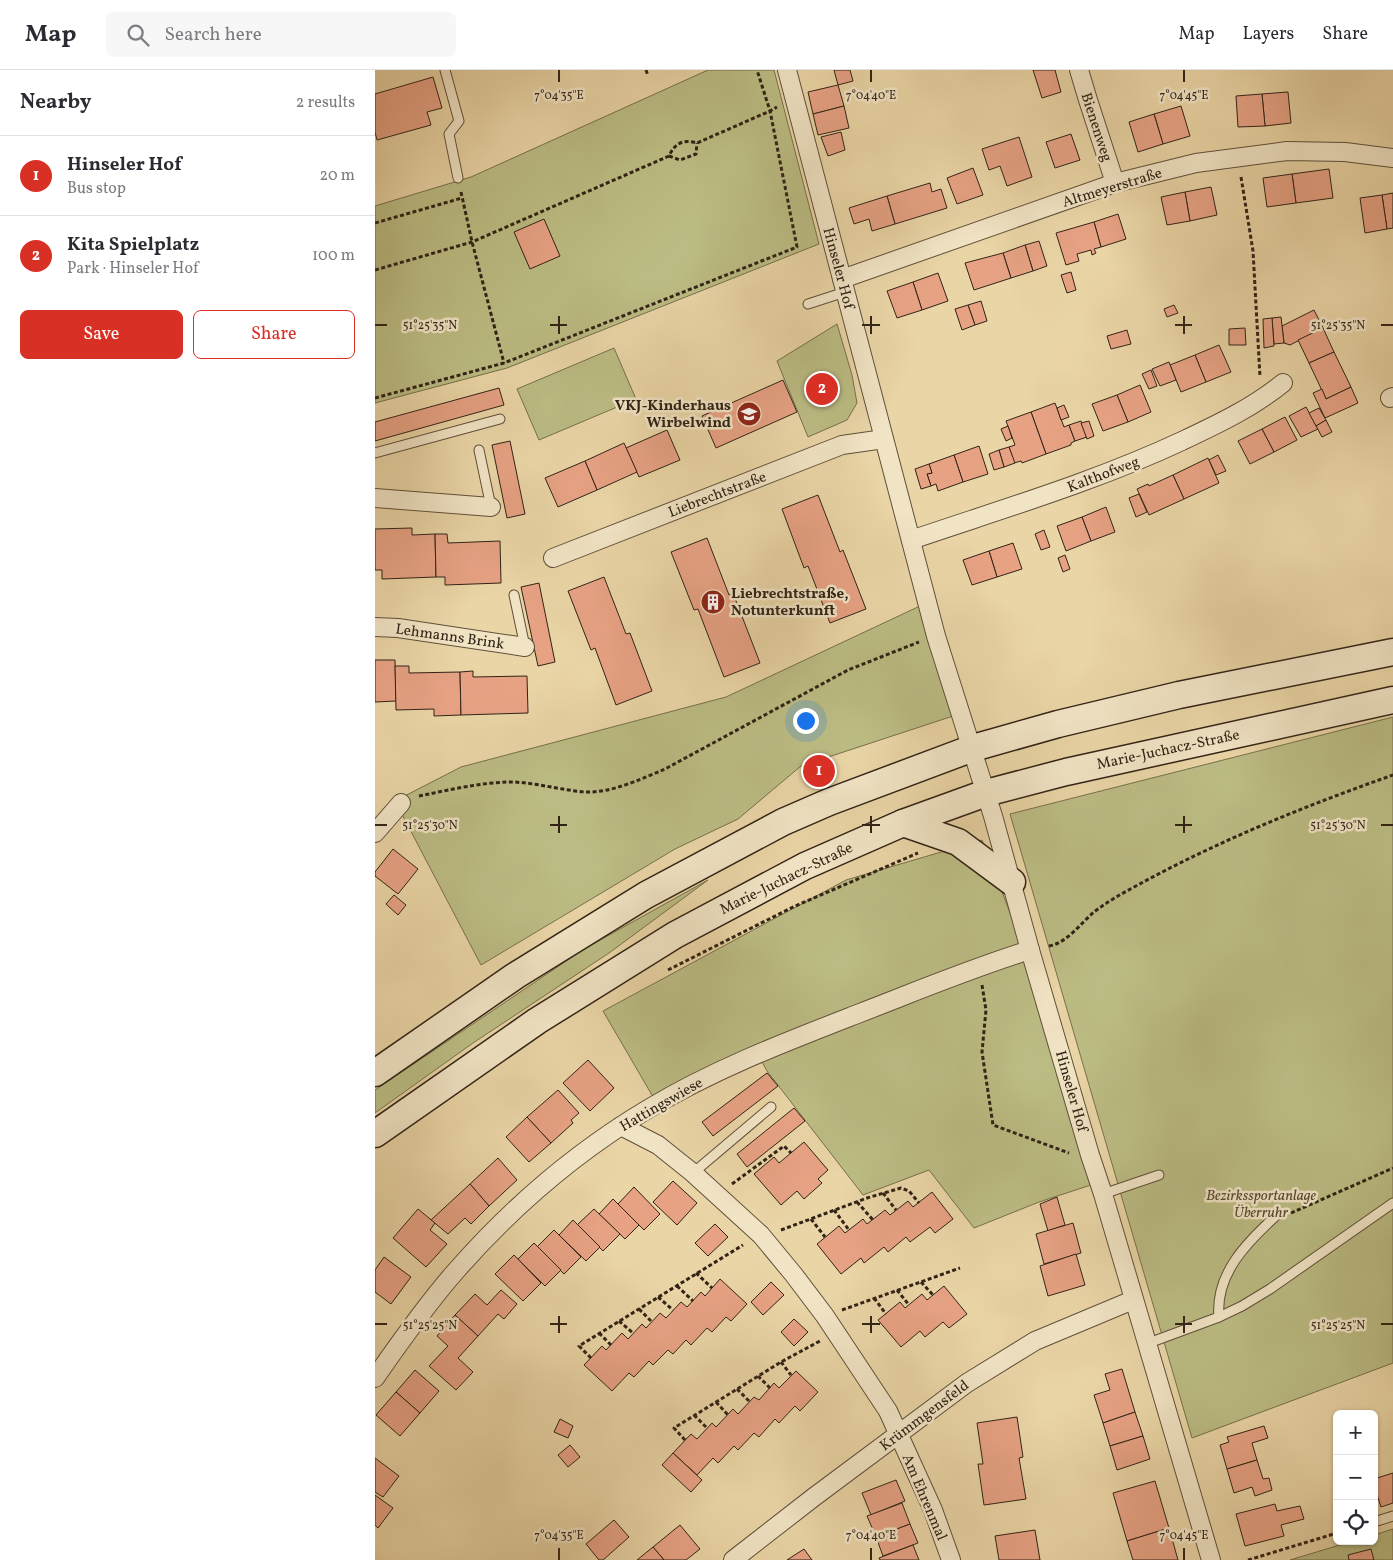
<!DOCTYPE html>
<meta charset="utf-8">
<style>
body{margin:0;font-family:Vollkorn,serif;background:#f7f7f7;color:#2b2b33}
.controls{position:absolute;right:15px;bottom:15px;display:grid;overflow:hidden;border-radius:8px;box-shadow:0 1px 4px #0004}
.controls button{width:45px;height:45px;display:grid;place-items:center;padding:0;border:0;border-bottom:1px solid #e1e1e2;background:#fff;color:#2b2b33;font:25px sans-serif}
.you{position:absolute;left:430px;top:650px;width:18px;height:18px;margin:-12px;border:4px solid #fff;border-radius:50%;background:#1a73e8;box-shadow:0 0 0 8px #1a73e833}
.badge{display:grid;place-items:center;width:32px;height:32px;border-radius:50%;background:#d93025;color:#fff;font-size:16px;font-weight:700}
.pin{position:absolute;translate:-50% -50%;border:2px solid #fff;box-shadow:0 1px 5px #0006}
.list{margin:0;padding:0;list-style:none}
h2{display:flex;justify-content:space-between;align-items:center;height:65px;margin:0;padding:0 20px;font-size:21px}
h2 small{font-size:16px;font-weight:400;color:#7c7c81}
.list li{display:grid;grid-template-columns:32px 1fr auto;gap:15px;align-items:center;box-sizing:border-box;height:80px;padding:0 20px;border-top:1px solid #e1e1e2}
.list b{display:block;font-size:19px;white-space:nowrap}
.list p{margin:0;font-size:16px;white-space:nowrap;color:#7c7c81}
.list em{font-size:16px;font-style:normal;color:#7c7c81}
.actions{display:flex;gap:10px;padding:15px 20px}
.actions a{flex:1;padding:11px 0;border:1px solid #d93025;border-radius:8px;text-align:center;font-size:18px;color:#d93025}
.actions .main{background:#d93025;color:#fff}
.icon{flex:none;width:28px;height:28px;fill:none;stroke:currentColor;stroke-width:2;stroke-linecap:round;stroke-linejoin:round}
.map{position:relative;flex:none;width:1018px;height:1490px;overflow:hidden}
header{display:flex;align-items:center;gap:30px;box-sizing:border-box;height:70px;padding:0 25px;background:#fff;border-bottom:1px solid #e1e1e2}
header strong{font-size:24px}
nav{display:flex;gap:28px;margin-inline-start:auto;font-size:18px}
.search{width:350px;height:45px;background:#f7f7f7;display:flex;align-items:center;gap:12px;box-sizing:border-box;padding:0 18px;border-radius:8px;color:#7c7c81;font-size:19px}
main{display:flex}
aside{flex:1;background:#fff}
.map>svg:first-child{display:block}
.green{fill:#bbbc83;stroke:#76704c}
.building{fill:#e7a284;stroke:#312316}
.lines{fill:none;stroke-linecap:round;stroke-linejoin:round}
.service-casing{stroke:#5f503a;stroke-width:11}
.minor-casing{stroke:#5f503a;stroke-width:20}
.secondary-casing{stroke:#312316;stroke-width:29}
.path{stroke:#312316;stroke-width:3;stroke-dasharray:4 2.5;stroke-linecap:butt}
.service{stroke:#f1e4c5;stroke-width:9}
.minor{stroke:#f1e4c5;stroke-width:18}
.secondary{stroke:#f1e4c5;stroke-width:26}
.ticks{fill:none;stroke:#312316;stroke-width:2}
.labels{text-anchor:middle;stroke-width:5;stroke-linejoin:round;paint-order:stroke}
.street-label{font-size:15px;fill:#312316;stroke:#f1e4c5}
.poi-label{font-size:15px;font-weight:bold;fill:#312316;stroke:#f1e4c5;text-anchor:end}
.park-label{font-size:15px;font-style:italic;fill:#544931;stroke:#f1e4c5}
.ticks-label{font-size:12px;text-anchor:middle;fill:#312316;stroke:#f1e4c5;stroke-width:5;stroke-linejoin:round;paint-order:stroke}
</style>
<header>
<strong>Map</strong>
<div class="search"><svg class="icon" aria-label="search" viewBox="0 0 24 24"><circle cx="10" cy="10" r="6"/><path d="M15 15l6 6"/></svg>Search here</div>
<nav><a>Map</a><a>Layers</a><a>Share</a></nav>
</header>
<main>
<aside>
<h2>Nearby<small>2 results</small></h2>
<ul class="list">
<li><span class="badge">1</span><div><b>Hinseler Hof</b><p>Bus stop</p></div><em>20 m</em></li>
<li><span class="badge">2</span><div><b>Kita Spielplatz</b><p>Park · Hinseler Hof</p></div><em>100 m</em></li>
</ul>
<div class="actions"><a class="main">Save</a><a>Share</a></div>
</aside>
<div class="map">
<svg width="1018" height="1490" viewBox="0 0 1018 1490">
<rect width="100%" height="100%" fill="#ead5a6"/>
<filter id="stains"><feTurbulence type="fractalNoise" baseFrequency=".004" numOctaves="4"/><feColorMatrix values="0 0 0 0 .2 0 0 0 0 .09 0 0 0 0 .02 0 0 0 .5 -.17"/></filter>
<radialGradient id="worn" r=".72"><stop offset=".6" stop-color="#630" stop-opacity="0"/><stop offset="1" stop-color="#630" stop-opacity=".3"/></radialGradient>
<!-- green -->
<g class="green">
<path d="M333,0H399L444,174L132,298L0,333V136L96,107Z"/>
<path d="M462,254L477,305L482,333L472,350L433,367L402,291Z"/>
<path d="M239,278L261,329L164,370L142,319Z"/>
<path d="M545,536L578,646L426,696L363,749L300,779L106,895L20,731L86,697L351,627Z"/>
<path d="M1018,647V1293L817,1368L635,744Z"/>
<path d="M607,770L649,879L281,1032L228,941L471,810Z"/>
<path d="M333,810L234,883L98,973L0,1043V1020L209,879Z"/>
<path d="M650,884L722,1113L664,1132L599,1158L554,1100L488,1125L392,1001L384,986Z"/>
<path d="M1018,1459V1490H915L978,1471H999V1465Z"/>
</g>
<!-- building -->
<g class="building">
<path d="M459,0H475L478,11L463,15Z"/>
<path d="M658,0H680L686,22L667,28Z"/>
<path d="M58,7L67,38L52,42L56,55L2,70L0,62V24Z"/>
<path d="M463,15L469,36L438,44L433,22Z"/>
<path d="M913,22L916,53L890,56L887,24Z"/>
<path d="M887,24L890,56L863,57L861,26Z"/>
<path d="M469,36L474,58L443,65L438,44Z"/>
<path d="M806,36L815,66L788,74L779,44Z"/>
<path d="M779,44L788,74L763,82L754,52Z"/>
<path d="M466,62L470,80L453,86L446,67Z"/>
<path d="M696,64L705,90L680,98L671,72Z"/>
<path d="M644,67L657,107L632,116L625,96L614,100L607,79Z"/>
<path d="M598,98L608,125L582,134L572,108Z"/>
<path d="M954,99L958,128L921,133L917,104Z"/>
<path d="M917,104L921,133L892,137L888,108Z"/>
<path d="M555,113L557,122L566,119L572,138L520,154L512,126Z"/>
<path d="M836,117L842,145L815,151L810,122Z"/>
<path d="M810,122L815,151L792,155L786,127Z"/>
<path d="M1018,123V158L1012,159L1007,125Z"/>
<path d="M1007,125L1012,159L990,163L985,128Z"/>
<path d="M512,126L520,154L497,161L494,149L479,154L474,138Z"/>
<path d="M743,144L751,169L726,177L719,152Z"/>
<path d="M169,149L185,186L155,199L139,162Z"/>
<path d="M719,152L726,177L719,179L721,183L717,185L716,180L702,184L704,191L691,195L681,163Z"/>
<path d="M664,171L672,196L658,201L650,175Z"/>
<path d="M650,175L658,201L636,208L628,183Z"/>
<path d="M628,183L636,208L599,220L590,193Z"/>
<path d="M696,202L701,220L692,223L686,205Z"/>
<path d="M563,203L573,231L547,240L538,212Z"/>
<path d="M538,212L547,240L522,248L512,221Z"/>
<path d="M606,231L612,251L600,255L593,235Z"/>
<path d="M593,235L600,255L587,260L580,239Z"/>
<path d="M799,235L803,243L792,247L789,239Z"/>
<path d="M939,240L948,258L915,275L909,273L907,256Z"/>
<path d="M906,247L909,273L899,274L897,248Z"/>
<path d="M897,248L899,276L889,278L888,249Z"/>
<path d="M870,258L871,275H854V259Z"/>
<path d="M948,258L959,282L934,293L923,270Z"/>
<path d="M752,260L756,274L736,279L732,266Z"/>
<path d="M844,275L856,302L831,312L820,285Z"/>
<path d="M959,282L976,317L951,329L934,293Z"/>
<path d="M820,285L831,312L806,322L795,295Z"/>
<path d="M794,292L801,310L785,316L777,299Z"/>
<path d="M776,300L782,316L774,319L767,304Z"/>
<path d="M408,310L422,342L341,378L327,346Z"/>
<path d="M765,315L776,342L753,352L742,325Z"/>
<path d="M976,317L983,333L950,348L938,323L947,319L951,329Z"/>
<path d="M124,318L129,335L0,371V352Z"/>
<path d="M742,325L753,352L728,361L717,334Z"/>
<path d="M680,333L689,357L694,355L700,371L696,373V375L671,384L656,342Z"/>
<path d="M689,335L694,347L686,350L682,338Z"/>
<path d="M931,337L943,359L926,367L914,346Z"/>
<path d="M944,338L951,350L941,356L934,343Z"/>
<path d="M656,342L671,384L647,393L646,391L639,393L634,377L640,375L631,351Z"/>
<path d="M910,347L922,370L899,382L887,359Z"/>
<path d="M951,350L957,362L947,367L941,356Z"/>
<path d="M706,351L712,367L700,371L694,355Z"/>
<path d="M714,351L719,366L712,369L706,353Z"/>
<path d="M633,356L637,368L631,371L626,359Z"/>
<path d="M887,359L899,382L875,394L863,371Z"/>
<path d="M292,360L305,390L264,407L251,378Z"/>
<path d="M135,371L150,444L132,448L117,375Z"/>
<path d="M249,373L262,402L222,420L210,391Z"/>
<path d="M604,376L613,404L588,412L579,385Z"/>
<path d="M634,377L640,393L629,397L624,380Z"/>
<path d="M624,380L629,397L619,400L614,384Z"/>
<path d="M579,385L588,412L563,421L561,414L556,416L552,404L557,403L554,394Z"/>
<path d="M843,385L851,401L841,405L834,390Z"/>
<path d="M833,388L844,413L809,429L798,405Z"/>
<path d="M210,391L222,420L183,437L170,408Z"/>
<path d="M554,394L557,403L552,404L556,416L546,419L540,399Z"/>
<path d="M798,405L809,429L774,445L762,419L773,414L774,416Z"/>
<path d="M764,424L772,442L761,447L754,428Z"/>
<path d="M443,425L465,482L468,480L491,539L455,553L433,496L429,498L407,439Z"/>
<path d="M731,437L740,462L716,471L707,447Z"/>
<path d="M707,447L716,471L691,481L682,456Z"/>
<path d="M37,458V465L60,464L61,507L7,509V500H0V459Z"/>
<path d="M669,460L675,477L666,480L660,464Z"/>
<path d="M60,464H72L73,473L125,471L126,513L70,515V507H61Z"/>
<path d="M332,468L354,525L358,523L385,593L349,607L323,539L319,540L296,482Z"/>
<path d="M638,473L647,499L622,507L614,481Z"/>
<path d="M614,481L622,507L597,515L588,490Z"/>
<path d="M690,485L695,499L688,502L683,488Z"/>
<path d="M229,507L251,564L255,563L277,621L241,635L220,578L216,580L193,521Z"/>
<path d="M164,513L180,592L163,596L146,517Z"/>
<path d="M0,590H20L21,631L0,632Z"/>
<path d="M20,596H34V603L85,602L86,645L59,646V639L21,640Z"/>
<path d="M98,601V607L152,606L153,643L86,645L85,602Z"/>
<path d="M18,779L43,799L23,824L0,806V802Z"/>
<path d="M19,825L31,835L23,845L11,834Z"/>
<path d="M213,990L239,1018L215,1041L188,1013Z"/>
<path d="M392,1003L403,1016L338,1066L327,1052Z"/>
<path d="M183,1020L204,1043L196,1050L198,1053L176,1073L152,1047Z"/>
<path d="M419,1038L430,1051L372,1097L362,1084Z"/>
<path d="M152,1047L176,1073L154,1092L131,1067Z"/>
<path d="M429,1072L453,1100L443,1109L447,1113L429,1129L422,1121L406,1135L379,1104L399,1087L404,1093Z"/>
<path d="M123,1088L142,1110L114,1136L95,1114Z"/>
<path d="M298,1111L322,1133L302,1155L278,1132Z"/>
<path d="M95,1114L114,1136L96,1154L90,1148L73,1164L56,1150Z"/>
<path d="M259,1117L285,1144L269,1160L243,1134Z"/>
<path d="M557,1122L578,1149L560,1163L555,1157L535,1172L531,1167L513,1182L509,1177L489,1193L486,1188L466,1204L442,1174L464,1156L470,1163L488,1149L492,1154L510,1140L515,1145L533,1131L538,1137Z"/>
<path d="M682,1127L690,1155L673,1161L665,1134Z"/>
<path d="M238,1129L264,1155L250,1169L224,1144Z"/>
<path d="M43,1139L60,1153L55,1160L72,1174L51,1197L18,1168Z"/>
<path d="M219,1139L245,1164L228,1181L202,1155Z"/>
<path d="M198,1150L225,1177L211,1191L184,1165Z"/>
<path d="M698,1153L706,1183L669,1194L661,1164Z"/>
<path d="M340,1154L353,1167L333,1186L320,1173Z"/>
<path d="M179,1160L206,1187L189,1204L162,1177Z"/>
<path d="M159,1173L186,1200L170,1216L143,1189Z"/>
<path d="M701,1184L710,1215L673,1226L665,1196Z"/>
<path d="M139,1185L166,1213L148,1231L120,1204Z"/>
<path d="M9,1187L36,1207L16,1234L0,1222V1200Z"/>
<path d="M345,1209L372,1234L356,1251L351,1247L337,1262L332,1258L316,1275L311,1270L298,1284L293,1280L278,1295L274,1291L259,1307L254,1303L237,1321L209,1295L227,1276L231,1280L247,1263L253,1269L267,1254L271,1258L285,1243L291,1248L306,1232L312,1237L326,1222L330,1226Z"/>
<path d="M396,1212L409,1225L388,1245L376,1232Z"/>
<path d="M569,1216L592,1244L574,1258L568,1252L550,1267L545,1261L526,1277L503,1250L525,1232L530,1238L547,1224L552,1230Z"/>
<path d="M126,1220L142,1234L129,1249L123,1244L103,1266L80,1245L100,1224L112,1235Z"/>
<path d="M80,1245L103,1266L83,1288L98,1302L81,1320L54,1296L73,1276L62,1266Z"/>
<path d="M419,1249L433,1262L419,1276L406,1262Z"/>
<path d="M747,1299L760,1342L728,1353L719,1325L735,1320L730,1304Z"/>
<path d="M40,1300L64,1321L45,1343L21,1322Z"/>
<path d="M421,1301L443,1322L425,1341L420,1336L404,1353L400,1349L384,1367L379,1363L363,1380L359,1376L343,1393L338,1388L322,1405L298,1383L316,1364L322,1369L337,1353L341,1357L358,1339L363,1344L379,1327L384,1330L399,1313L404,1318Z"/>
<path d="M21,1322L45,1343L25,1366L1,1345Z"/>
<path d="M760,1342L768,1366L735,1376L728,1353Z"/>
<path d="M642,1347L648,1387L644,1388L651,1429L609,1435L603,1394H608L602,1353Z"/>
<path d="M185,1349L198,1356L193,1368L179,1362Z"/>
<path d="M889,1356L893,1368L877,1373L882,1390L852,1399L845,1375L854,1372L852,1367Z"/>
<path d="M768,1366L775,1389L742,1400L735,1376Z"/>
<path d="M195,1375L205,1387L193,1397L183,1385Z"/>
<path d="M298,1383L327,1410L316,1422L287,1395Z"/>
<path d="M0,1388L24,1406L8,1427L0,1422Z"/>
<path d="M882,1390L888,1409L894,1408L897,1420L880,1426L877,1417L859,1423L852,1399Z"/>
<path d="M1018,1403V1433L1006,1437L999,1415V1409Z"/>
<path d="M521,1410L530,1431L496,1445L487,1423Z"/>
<path d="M780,1411L794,1458L752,1471L738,1423Z"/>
<path d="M0,1425L18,1438L3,1458L0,1455Z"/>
<path d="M527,1433L535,1454L501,1467L492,1446Z"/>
<path d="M900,1434L902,1441L925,1436L929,1449L906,1455L909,1466L870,1476L861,1444Z"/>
<path d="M239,1450L254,1467L228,1490H224L211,1474Z"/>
<path d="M535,1454L543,1473L508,1486L501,1467Z"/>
<path d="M305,1455L325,1479L311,1490H289L278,1477Z"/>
<path d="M794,1458L803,1490H758L752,1471Z"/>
<path d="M660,1460L665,1490H624L620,1466Z"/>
<path d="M538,1475L544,1490H505L504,1488Z"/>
<path d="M278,1477L289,1490H262Z"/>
<path d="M429,1479L437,1490H412Z"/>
<path d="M996,1479L999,1490H974L973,1485Z"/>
</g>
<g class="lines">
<defs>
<g id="service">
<path d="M70,0L84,51L74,64L83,108"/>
<path d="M433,234L470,222"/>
<path d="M104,380L116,437"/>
<path d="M0,383L125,349"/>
<path d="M139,525L150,577"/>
<path d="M318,1103L396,1037"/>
<path d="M728,1124L784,1105"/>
<path d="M844,1247C840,1204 872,1172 902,1145"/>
<path d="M771,1274L844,1247L867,1236L895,1219L1018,1133"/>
<path d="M999,1452L1018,1446"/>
</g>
<g id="minor">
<path d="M412,0L561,566L618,746L655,880L715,1085L728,1124L836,1490"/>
<path d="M704,0L713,30L740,113"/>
<path d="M467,209L740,113L821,93L912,81L970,82L1018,88"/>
<path d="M1015,328L1018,327"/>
<path d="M0,428L116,437"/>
<path d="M536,470C627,439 719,412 807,371C843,354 877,338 908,313"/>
<path d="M178,488L467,375L509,369"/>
<path d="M0,557L23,558L150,577"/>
<path d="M0,763L26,733"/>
<path d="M246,1056L283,1075L318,1103L386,1165L419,1205L450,1246L513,1341L558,1440L576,1490"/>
<path d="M0,1308C25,1272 51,1235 80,1202C135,1139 201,1082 273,1039C339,999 413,971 485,943C542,921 597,898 655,880"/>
<path d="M358,1490L439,1427L592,1313L660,1271L758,1230"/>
</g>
<g id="secondary">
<path d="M528,753L583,772L637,812"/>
<path d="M0,1003L140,906L271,825L408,752L454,732L598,678L683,654L804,625L1018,582"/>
<path d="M0,1064L162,951L300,865L430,796L528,753L611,723L691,702L1018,630"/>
</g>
</defs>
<!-- service casing -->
<use href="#service" class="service-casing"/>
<!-- minor casing -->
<use href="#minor" class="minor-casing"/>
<!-- secondary casing -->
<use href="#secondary" class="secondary-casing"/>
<!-- path -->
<g class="path">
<path d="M271,0L273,6"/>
<path d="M294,86L305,90L321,84L322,73"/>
<path d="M866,107L878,181L885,307"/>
<path d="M86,122L97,172L129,293"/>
<path d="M0,153L87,128"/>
<path d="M0,200L97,172L294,86C300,73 308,69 322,73L395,41L402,37"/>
<path d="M0,328L129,293L422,177L395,41L382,0"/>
<path d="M44,726C74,720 107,712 138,712C162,713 186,720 210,722C237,723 266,709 290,699L473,600L544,572"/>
<path d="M674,876C692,873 706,853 719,842C732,832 746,824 761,816C843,771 930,736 1018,705"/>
<path d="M293,900L418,837L543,783"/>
<path d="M607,915L611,940L607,982L618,1055L694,1083"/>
<path d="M357,1114L409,1076L416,1083"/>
<path d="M508,1123L521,1140"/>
<path d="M482,1132L498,1150"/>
<path d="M459,1140L474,1160"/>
<path d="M916,1143L1018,1098"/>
<path d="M436,1149L450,1167"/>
<path d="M406,1160L492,1128L526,1118L534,1121L544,1133"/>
<path d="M321,1203L337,1218"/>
<path d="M546,1212L558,1225"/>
<path d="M302,1216L318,1231"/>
<path d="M522,1220L534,1235"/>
<path d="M283,1227L298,1240"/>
<path d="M499,1228L511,1244"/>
<path d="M264,1239L277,1252"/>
<path d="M467,1240L585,1198"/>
<path d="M244,1251L258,1263"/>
<path d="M224,1263L236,1275"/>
<path d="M216,1288L204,1276L368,1175"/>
<path d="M406,1292L416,1305"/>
<path d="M383,1306L395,1318"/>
<path d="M362,1319L375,1332"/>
<path d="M341,1332L353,1345"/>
<path d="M319,1345L332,1358"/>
<path d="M310,1370L299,1358L406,1292L445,1271"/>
<path d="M873,1490L962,1463"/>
</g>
<!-- service -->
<use href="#service" class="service"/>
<!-- minor -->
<use href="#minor" class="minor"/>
<!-- secondary -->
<use href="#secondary" class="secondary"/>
</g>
<!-- ticks -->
<path class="ticks" d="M184,0V12M496,0V12M809,0V12M184,246V264M496,246V264M809,246V264M0,255H12M175,255H192M487,255H505M800,255H817M1006,255H1018M184,746V763M496,746V763M809,746V763M0,755H12M175,755H192M487,755H505M800,755H817M1006,755H1018M184,1246V1263M496,1246V1263M809,1246V1263M0,1254H12M175,1254H192M487,1254H505M800,1254H817M1006,1254H1018M184,1478V1490M496,1478V1490M809,1478V1490"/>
<!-- icons -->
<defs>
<symbol id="school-disc" viewBox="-11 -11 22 22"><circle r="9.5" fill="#8f2418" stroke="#f1e4c5"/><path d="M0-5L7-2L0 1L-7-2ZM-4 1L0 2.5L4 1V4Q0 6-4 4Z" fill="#fff"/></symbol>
<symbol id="building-disc" viewBox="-11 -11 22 22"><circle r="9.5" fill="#8f2418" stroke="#f1e4c5"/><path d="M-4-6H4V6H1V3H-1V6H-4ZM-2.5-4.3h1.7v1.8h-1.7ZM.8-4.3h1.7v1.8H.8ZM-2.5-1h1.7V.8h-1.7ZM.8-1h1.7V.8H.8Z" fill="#fff"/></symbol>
</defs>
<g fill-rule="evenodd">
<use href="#school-disc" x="360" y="330" width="28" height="28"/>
<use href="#building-disc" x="324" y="518" width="28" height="28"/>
</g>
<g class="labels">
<!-- street labels -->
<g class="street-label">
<text transform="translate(722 57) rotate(72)" y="5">Bienenweg</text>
<text transform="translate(737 117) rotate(-17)" y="5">Altmeyerstraße</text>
<text transform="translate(464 198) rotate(75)" y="5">Hinseler Hof</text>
<text transform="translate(728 404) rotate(-21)" y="5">Kalthofweg</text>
<text transform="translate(342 424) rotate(-21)" y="5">Liebrechtstraße</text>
<text transform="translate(75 566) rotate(8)" y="5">Lehmanns Brink</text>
<text transform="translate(793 679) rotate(-12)" y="5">Marie-Juchacz-Straße</text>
<text transform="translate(411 808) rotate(-26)" y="5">Marie-Juchacz-Straße</text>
<text transform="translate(697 1021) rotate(74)" y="5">Hinseler Hof</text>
<text transform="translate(286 1034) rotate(-30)" y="5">Hattingswiese</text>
<text transform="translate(549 1345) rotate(-37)" y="5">Krümmgensfeld</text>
<text transform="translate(550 1427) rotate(67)" y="5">Am Ehrenmal</text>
</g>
<!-- poi labels -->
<g class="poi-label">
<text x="356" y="340">VKJ-Kinderhaus<tspan x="356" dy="17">Wirbelwind</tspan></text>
<text x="356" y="528" text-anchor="start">Liebrechtstraße,<tspan x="356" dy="17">Notunterkunft</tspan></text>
</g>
<!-- park labels -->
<g class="park-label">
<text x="886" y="1130">Bezirkssportanlage<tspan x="886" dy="17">Überruhr</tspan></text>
</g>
</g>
<g class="ticks-label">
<text x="184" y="29">7°04'35"E</text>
<text x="496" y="29">7°04'40"E</text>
<text x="809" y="29">7°04'45"E</text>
<text x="55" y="259">51°25'35"N</text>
<text x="963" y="259">51°25'35"N</text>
<text x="55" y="759">51°25'30"N</text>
<text x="963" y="759">51°25'30"N</text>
<text x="55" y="1259">51°25'25"N</text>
<text x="963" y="1259">51°25'25"N</text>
<text x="184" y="1469">7°04'35"E</text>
<text x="496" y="1469">7°04'40"E</text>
<text x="809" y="1469">7°04'45"E</text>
</g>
<rect width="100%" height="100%" filter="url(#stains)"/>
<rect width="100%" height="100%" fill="url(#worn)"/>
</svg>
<div class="controls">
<button>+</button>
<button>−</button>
<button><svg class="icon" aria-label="locate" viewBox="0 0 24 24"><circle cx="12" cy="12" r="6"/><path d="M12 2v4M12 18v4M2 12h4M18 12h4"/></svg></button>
</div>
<div class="you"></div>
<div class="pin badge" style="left:444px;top:701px">1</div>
<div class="pin badge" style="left:447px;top:319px">2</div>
</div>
</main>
